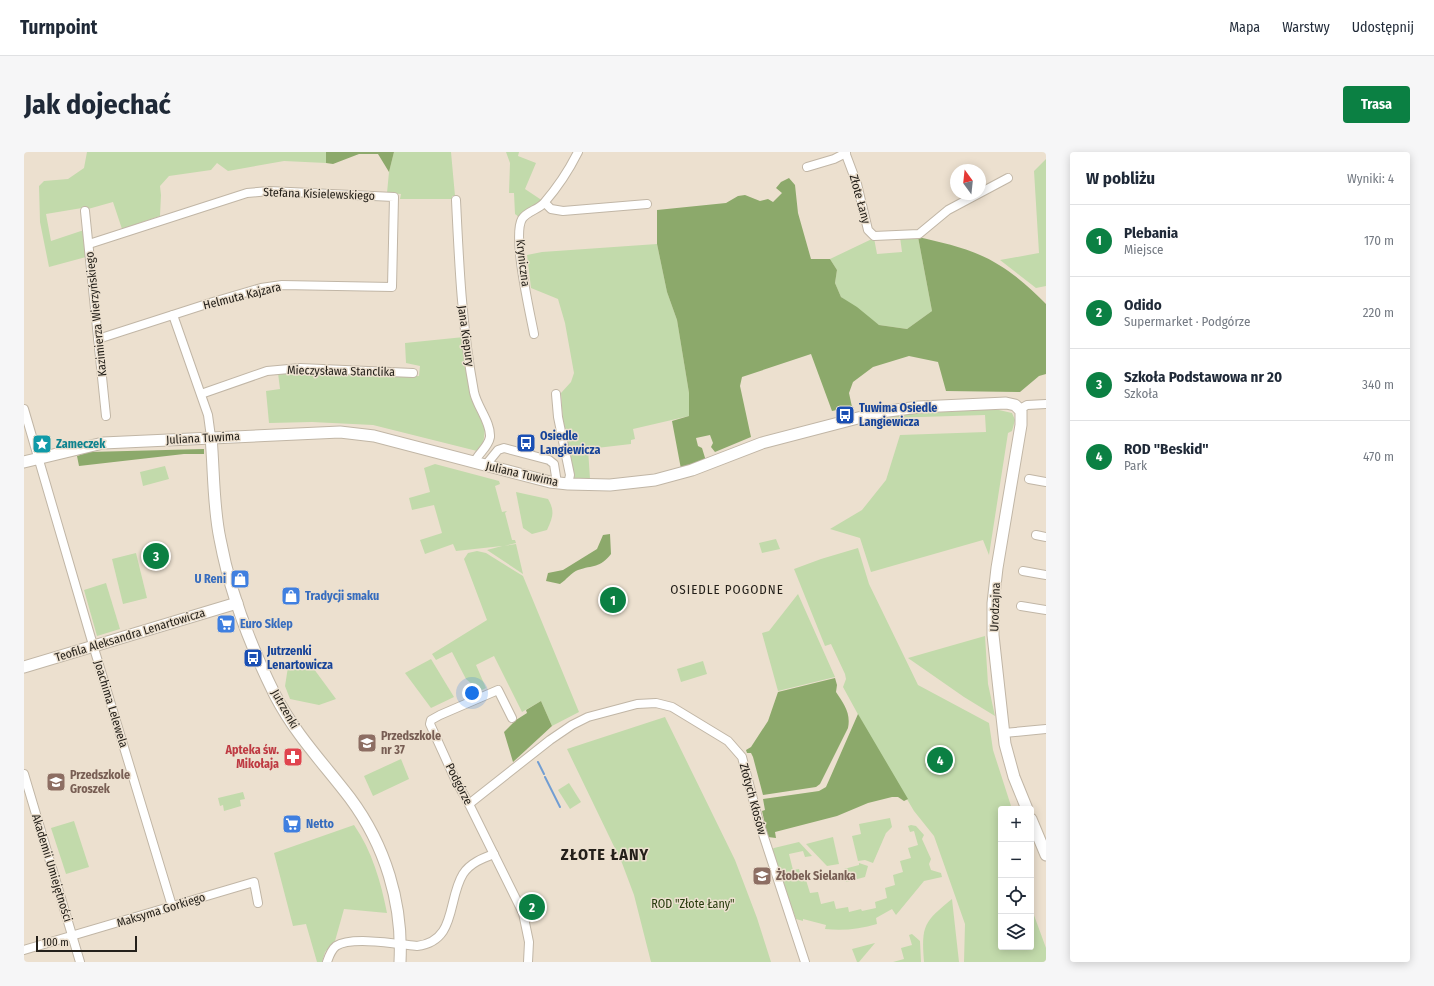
<!DOCTYPE html>
<html lang="pl">
<meta charset="utf-8">
<style>
body{margin:0;font-family:"Fira Sans Condensed",sans-serif;background:#f6f6f7;color:#1f2937}
.controls{position:absolute;right:12px;bottom:12px;display:grid;overflow:hidden;border-radius:4px;box-shadow:0 2px 10px #0003}
.controls button{width:36px;height:36px;display:grid;place-items:center;padding:0;border:0;border-bottom:1px solid #e0e1e3;background:#fff;color:#1f2937;font:20px sans-serif}
.compass{position:absolute;left:926px;top:12px;width:36px;height:36px;border-radius:50%;background:#fff;box-shadow:0 2px 10px #0003;rotate:345deg}
.scale{position:absolute;left:12px;bottom:10px;width:101px;box-sizing:border-box;padding-left:4px;border:2px solid #24201a;border-top:0;font-size:11px;line-height:14px;white-space:nowrap;color:#24201a;-webkit-text-stroke:3px #ece0cf;paint-order:stroke}
.you{position:absolute;left:448px;top:541px;width:14px;height:14px;margin:-10px;border:3px solid #fff;border-radius:50%;background:#1a73e8;box-shadow:0 0 0 6px #1a73e833}
.badge{display:grid;place-items:center;width:26px;height:26px;border-radius:50%;background:#0b8043;color:#fff;font-size:13px;font-weight:700}
.pin{position:absolute;translate:-50% -50%;border:2px solid #fff;box-shadow:0 1px 4px #0006}
.list{margin:0;padding:0;list-style:none}
h2{display:flex;justify-content:space-between;align-items:center;height:52px;margin:0;padding:0 16px;font-size:17px}
h2 small{font-size:13px;font-weight:400;color:#747a83}
.list li{display:grid;grid-template-columns:26px 1fr auto;gap:12px;align-items:center;box-sizing:border-box;height:72px;padding:0 16px;border-top:1px solid #e0e1e3}
.list b{display:block;font-size:15px;white-space:nowrap}
.list p{margin:0;font-size:13px;white-space:nowrap;color:#747a83}
.list em{font-size:13px;font-style:normal;color:#747a83}
.icon{flex:none;width:22px;height:22px;fill:none;stroke:currentColor;stroke-width:2;stroke-linecap:round;stroke-linejoin:round}
.map{position:relative;flex:none;width:1022px;height:810px;overflow:hidden;border-radius:4px}
header{display:flex;align-items:center;gap:24px;box-sizing:border-box;height:56px;padding:0 20px;background:#fff;border-bottom:1px solid #e0e1e3}
header strong{font-size:19px}
nav{display:flex;gap:22px;margin-inline-start:auto;font-size:14px}
.intro{display:flex;align-items:center;justify-content:space-between;box-sizing:border-box;height:96px;padding:0 24px}
h1{margin:0;font-size:28px}
.button{padding:10px 18px;border-radius:4px;background:#0b8043;color:#fff;font-size:14px;font-weight:700}
main{display:flex;gap:24px;padding:0 24px}
aside{flex:1;background:#fff;border-radius:4px;box-shadow:0 2px 10px #0003}
.map>svg:first-child{display:block}
.green{fill:#c2daab}
.forest{fill:#8ca96b}
.lines{fill:none;stroke-linecap:round;stroke-linejoin:round}
.stream{stroke:#719dd2;stroke-width:2}
.street-casing{stroke:#c1b6a6;stroke-width:10}
.secondary-casing{stroke:#c1b6a6;stroke-width:13}
.street{stroke:#fff;stroke-width:8}
.secondary{stroke:#fff;stroke-width:11}
.labels{text-anchor:middle;stroke-width:3;stroke-linejoin:round;paint-order:stroke}
.street-label{font-size:12px;fill:#24201a;stroke:#ece0cf}
.transit-label{font-size:12px;font-weight:bold;fill:#164399;stroke:#ece0cf;text-anchor:start}
.culture-label{font-size:12px;font-weight:bold;fill:#0d838f;stroke:#ece0cf;text-anchor:start}
.shop-label{font-size:12px;font-weight:bold;fill:#366cbe;stroke:#ece0cf;text-anchor:start}
.education-label{font-size:12px;font-weight:bold;fill:#785e54;stroke:#ece0cf;text-anchor:start}
.health-label{font-size:12px;font-weight:bold;fill:#be3a42;stroke:#ece0cf;text-anchor:end}
.park-label{font-size:12px;fill:#283b0d;stroke:#ece0cf}
.neighbourhood-label{font-size:13px;letter-spacing:1px;fill:#24201a;stroke:#ece0cf}
.district-label{font-size:16px;font-weight:bold;letter-spacing:1px;fill:#24201a;stroke:#ece0cf}
</style>
<header>
<strong>Turnpoint</strong>
<nav><a>Mapa</a><a>Warstwy</a><a>Udostępnij</a></nav>
</header>
<div class="intro"><h1>Jak dojechać</h1><a class="button">Trasa</a></div>
<main>
<div class="map">
<svg width="1022" height="810" viewBox="0 0 1022 810">
<rect width="100%" height="100%" fill="#ece0cf"/>
<!-- green -->
<g class="green">
<path d="M63,0H302V11L260,9L204,19L193,11L187,18L145,24L136,34L137,43L136,64L98,77L89,50L64,57L58,56L22,62L27,89L60,78L62,105L25,115L16,70L15,34L20,29L44,27L60,16Z"/>
<path d="M370,0H427L431,44H428V47H376L377,42L363,41L365,20Z"/>
<path d="M482,0H495L494,4L512,11L501,37L519,49L495,65L491,62L490,41H485L486,11Z"/>
<path d="M1022,7V134L1012,136L976,108L1015,101L1010,19Z"/>
<path d="M876,85H894L908,159L883,177L855,173L817,145L811,131L813,118L806,107L850,86L853,102L878,100Z"/>
<path d="M633,92L643,140L653,168L665,241V264L609,277L611,287L607,288V292L564,297L566,327L550,326L539,270L537,241L547,230L550,221L541,171L534,147L507,136L503,103L518,100Z"/>
<path d="M440,185L447,241L461,278L459,293L453,299L349,273L288,270L245,271L242,239L256,237L254,221L395,224L396,214L382,211L381,191Z"/>
<path d="M953,258H975L988,261L991,268L988,279L984,281L965,403L959,388L847,420L836,386L806,377L838,358L862,328L876,283L962,280L961,263L864,266V271L860,266L888,262Z"/>
<path d="M411,312L475,329L476,332L471,334L478,360L483,359L481,361L488,388H491L492,391L480,394L492,392L499,422L463,398L478,394L432,399L429,392L401,402L396,388L418,381L410,353L388,358L385,346L406,340L400,316Z"/>
<path d="M141,314L145,327L119,334L116,320Z"/>
<path d="M492,340L524,347C531,359 529,365 523,378L508,382L499,376Z"/>
<path d="M752,387L756,397L738,401L735,391Z"/>
<path d="M834,396L845,432L894,533L965,571L969,598L988,657H977V795H1007V755L1022,796V810H940L941,772L910,684L890,659L848,588L819,535L822,527L821,522L807,492L801,494L770,417L797,407Z"/>
<path d="M453,399L462,401L499,424L555,560L528,574L517,549L498,560L470,504L452,513L462,536L456,539L442,527L428,500L412,508L408,502L463,468L440,407L444,401Z"/>
<path d="M112,401L123,446L99,452L88,407Z"/>
<path d="M82,431L96,477L73,484L60,438Z"/>
<path d="M774,442L811,525L754,539L738,481L745,479Z"/>
<path d="M961,484L964,532L971,564L940,545L884,506Z"/>
<path d="M407,507L430,545L407,556L381,521Z"/>
<path d="M276,509L287,513L312,547L295,553L266,547L261,534L264,515Z"/>
<path d="M679,509L683,522L657,530L653,517Z"/>
<path d="M641,565L711,708L733,766L747,810H627L610,743L598,711L543,597Z"/>
<path d="M377,607L385,627L349,644L340,624Z"/>
<path d="M545,631L557,650L546,657L534,638Z"/>
<path d="M219,640L221,647L216,648L217,654L200,659L199,653L196,654L194,646Z"/>
<path d="M866,666L868,675L862,681L849,711L841,708L834,709L828,684L837,682L835,672Z"/>
<path d="M50,669L65,715L42,722L27,676Z"/>
<path d="M330,673C348,699 357,730 363,761L320,757L311,789L301,800L298,810H293L282,772L269,774L250,701Z"/>
<path d="M887,673L892,674L900,683L898,687L907,707L905,712L907,718L917,721L918,725L900,729L872,763L868,757L852,766L853,772C836,777 819,779 801,777L802,773L779,767V769L772,767L748,702L747,698L750,696L775,690L788,704L781,705L779,699L765,702L769,718L775,717L778,729L782,728L786,741L794,740L797,752L810,749L812,757L824,755L825,760L837,757L838,759L852,756L851,750L863,746L861,736L871,733L869,723L879,720L876,709L887,706L884,696L894,693L890,679L886,680L884,674Z"/>
<path d="M809,685L815,712L803,714L782,692Z"/>
<path d="M835,711L844,714L841,725L822,730L820,717L835,713Z"/>
<path d="M928,747L935,810H900C897,773 900,770 928,747Z"/>
<path d="M888,782L896,789L897,810H869L880,807L877,796L888,793L885,783Z"/>
<path d="M851,791L835,810H833L828,797Z"/>
</g>
<!-- forest -->
<g class="forest">
<path d="M302,0H370L365,20L354,2H335L309,12L302,11Z"/>
<path d="M765,26L771,33L774,61L787,107H806L813,118L811,131L817,145L833,155L855,173L883,177L908,159L894,85C921,91 952,98 975,113C992,123 1008,138 1022,152V222L1015,224L996,240L922,239L914,210L885,204L849,215L829,230L825,241L828,255L808,259L787,202L718,225L716,234L727,285L691,300L687,295L689,291L686,283L672,286L674,294L678,296L682,309L657,317L648,269L665,264V241L653,168L643,140L633,92V58L702,51L714,44L721,43L736,49L744,47L749,50L758,41L752,36L757,30Z"/>
<path d="M180,297V302H160L55,314L53,304L65,300Z"/>
<path d="M586,382L587,402C576,416 569,413 554,418C548,420 542,428 536,432L522,429L524,421L539,418L573,397L579,383Z"/>
<path d="M811,526L813,533L812,540C820,552 827,561 824,576L796,632L792,635L739,643L729,605L727,601H723L722,598L727,595L744,569L754,540Z"/>
<path d="M517,549L528,574L489,610L480,580L492,568L503,561L502,558Z"/>
<path d="M834,562L884,647L880,649L874,645H868L844,651L813,664L751,680L752,686L744,685L738,659L741,658L739,647L795,639L802,635Z"/>
</g>
<g class="lines">
<!-- stream -->
<g class="stream">
<path d="M514,610L520,622"/>
<path d="M521,625L536,655"/>
</g>
<defs>
<g id="street">
<path d="M821,0L833,32L844,78L850,84L895,82L924,58L984,26"/>
<path d="M783,15L810,7L822,1"/>
<path d="M432,48C435,112 438,176 450,240C453,255 467,270 466,285C464,296 454,301 450,311"/>
<path d="M521,51L527,57L539,59L623,52"/>
<path d="M61,59L82,264"/>
<path d="M65,92L223,41L245,39L370,45L368,135L258,133L237,136L189,150L74,187"/>
<path d="M149,163L184,263L187,285"/>
<path d="M510,182C506,161 488,84 498,67C503,59 514,58 520,51C533,36 545,18 554,0"/>
<path d="M177,242L243,219L276,216L389,221"/>
<path d="M532,242L534,265L546,323L544,332"/>
<path d="M0,257L69,493L148,754"/>
<path d="M996,257L1003,253L1022,252"/>
<path d="M461,314L474,298L480,296L525,308L530,312L533,331"/>
<path d="M1005,327L1022,330"/>
<path d="M1012,383L1022,385"/>
<path d="M999,419L1022,423"/>
<path d="M997,454L1022,458"/>
<path d="M488,566L474,538L416,563L407,568L406,572L431,627L445,652L499,761L505,790L504,810"/>
<path d="M980,581L1022,577"/>
<path d="M0,622L56,810"/>
<path d="M445,652L526,588L548,573L564,565L613,552L632,551L648,555L704,589L718,605L735,670L781,810"/>
<path d="M0,798L230,730L234,751"/>
<path d="M303,810C305,804 307,798 312,794C327,784 374,792 393,794C433,789 423,748 439,722C446,711 459,706 470,702"/>
</g>
<g id="secondary">
<path d="M187,285C190,319 189,354 196,387C206,441 227,495 251,543C271,582 300,612 326,646C361,693 379,751 376,810"/>
<path d="M0,310L79,291L316,280L350,284L526,330L544,332L586,333L631,328L668,318L738,291L857,260L895,255L982,251L991,253L997,259V273L973,416L969,451V483L981,592L990,625L1003,657"/>
<path d="M0,515L213,451"/>
<path d="M1007,667L1022,703"/>
</g>
</defs>
<!-- street casing -->
<use href="#street" class="street-casing"/>
<!-- secondary casing -->
<use href="#secondary" class="secondary-casing"/>
<!-- street -->
<use href="#street" class="street"/>
<!-- secondary -->
<use href="#secondary" class="secondary"/>
</g>
<!-- icons -->
<defs>
<symbol id="bus-square" viewBox="-11 -11 22 22"><rect x="-9" y="-9" width="18" height="18" rx="4" fill="#1a4fb4" stroke="#ece0cf"/><path d="M-5-6H5V4H4V6H2V4H-2V6H-4V4H-5ZM-3.5-4V0h7V-4ZM-3.5 1.2v1.5H-2V1.2ZM2 1.2v1.5H3.5V1.2Z" fill="#fff"/></symbol>
<symbol id="sight-square" viewBox="-11 -11 22 22"><rect x="-9" y="-9" width="18" height="18" rx="4" fill="#0f9aa8" stroke="#ece0cf"/><path d="M0-6L1.8-2.2L6-1.7L2.9 1.2L3.7 5.4L0 3.3L-3.7 5.4L-2.9 1.2L-6-1.7L-1.8-2.2Z" fill="#fff"/></symbol>
<symbol id="shop-square" viewBox="-11 -11 22 22"><rect x="-9" y="-9" width="18" height="18" rx="4" fill="#3f7fe0" stroke="#ece0cf"/><path d="M-5-2.5h2.3a2.7 3.5 0 0 1 5.4 0H5L5.5 6h-11ZM-1.5-2.5h3a1.5 2.3 0 0 0-3 0Z" fill="#fff"/></symbol>
<symbol id="supermarket-square" viewBox="-11 -11 22 22"><rect x="-9" y="-9" width="18" height="18" rx="4" fill="#3f7fe0" stroke="#ece0cf"/><path d="M-6-5.5h2.5l.6 2H6L4.5 2H-2.5L-4.4-4H-6ZM-1.5 3.2a1.3 1.3 0 1 0 .1 0ZM3 3.2a1.3 1.3 0 1 0 .1 0Z" fill="#fff"/></symbol>
<symbol id="school-square" viewBox="-11 -11 22 22"><rect x="-9" y="-9" width="18" height="18" rx="4" fill="#8d6e63" stroke="#ece0cf"/><path d="M0-5L7-2L0 1L-7-2ZM-4 1L0 2.5L4 1V4Q0 6-4 4Z" fill="#fff"/></symbol>
<symbol id="pharmacy-square" viewBox="-11 -11 22 22"><rect x="-9" y="-9" width="18" height="18" rx="4" fill="#e0444e" stroke="#ece0cf"/><path d="M-2-6h4v4h4v4h-4v4h-4v-4h-4v-4h4Z" fill="#fff"/></symbol>
</defs>
<g fill-rule="evenodd">
<use href="#bus-square" x="810" y="252" width="22" height="22"/>
<use href="#bus-square" x="491" y="280" width="22" height="22"/>
<use href="#sight-square" x="7" y="281" width="22" height="22"/>
<use href="#shop-square" x="205" y="416" width="22" height="22"/>
<use href="#shop-square" x="256" y="433" width="22" height="22"/>
<use href="#supermarket-square" x="191" y="461" width="22" height="22"/>
<use href="#bus-square" x="218" y="495" width="22" height="22"/>
<use href="#school-square" x="332" y="580" width="22" height="22"/>
<use href="#pharmacy-square" x="258" y="594" width="22" height="22"/>
<use href="#school-square" x="21" y="619" width="22" height="22"/>
<use href="#supermarket-square" x="257" y="661" width="22" height="22"/>
<use href="#school-square" x="727" y="713" width="22" height="22"/>
</g>
<g class="labels">
<!-- street labels -->
<g class="street-label">
<text transform="translate(295 42) rotate(2)" y="4">Stefana Kisielewskiego</text>
<text transform="translate(836 47) rotate(75)" y="4">Złote Łany</text>
<text transform="translate(499 111) rotate(83)" y="4">Kryniczna</text>
<text transform="translate(218 144) rotate(-14)" y="4">Helmuta Kajzara</text>
<text transform="translate(72 162) rotate(-96)" y="4">Kazimierza Wierzyńskiego</text>
<text transform="translate(442 184) rotate(82)" y="4">Jana Kiepury</text>
<text transform="translate(317 219) rotate(1)" y="4">Mieczysława Stanclika</text>
<text transform="translate(179 286) rotate(-3)" y="4">Juliana Tuwima</text>
<text transform="translate(498 322) rotate(13)" y="4">Juliana Tuwima</text>
<text transform="translate(971 455) rotate(-88)" y="4">Urodzajna</text>
<text transform="translate(106 483) rotate(-17)" y="4">Teofila Aleksandra Lenartowicza</text>
<text transform="translate(87 552) rotate(73)" y="4">Joachima Lelewela</text>
<text transform="translate(261 557) rotate(60)" y="4">Jutrzenki</text>
<text transform="translate(435 632) rotate(63)" y="4">Podgórze</text>
<text transform="translate(729 647) rotate(75)" y="4">Złotych Kłosów</text>
<text transform="translate(28 716) rotate(73)" y="4">Akademii Umiejętności</text>
<text transform="translate(137 758) rotate(-17)" y="4">Maksyma Gorkiego</text>
</g>
<!-- transit labels -->
<g class="transit-label">
<text x="835" y="260">Tuwima Osiedle<tspan x="835" dy="14">Langiewicza</tspan></text>
<text x="516" y="288">Osiedle<tspan x="516" dy="14">Langiewicza</tspan></text>
<text x="243" y="503">Jutrzenki<tspan x="243" dy="14">Lenartowicza</tspan></text>
</g>
<!-- culture labels -->
<g class="culture-label">
<text x="32" y="296">Zameczek</text>
</g>
<!-- shop labels -->
<g class="shop-label">
<text x="202" y="431" text-anchor="end">U Reni</text>
<text x="281" y="448">Tradycji smaku</text>
<text x="216" y="476">Euro Sklep</text>
<text x="282" y="676">Netto</text>
</g>
<!-- education labels -->
<g class="education-label">
<text x="357" y="588">Przedszkole<tspan x="357" dy="14">nr 37</tspan></text>
<text x="46" y="627">Przedszkole<tspan x="46" dy="14">Groszek</tspan></text>
<text x="752" y="728">Żłobek Sielanka</text>
</g>
<!-- health labels -->
<g class="health-label">
<text x="255" y="602">Apteka św.<tspan x="255" dy="14">Mikołaja</tspan></text>
</g>
<!-- park labels -->
<g class="park-label">
<text x="669" y="756">ROD "Złote Łany"</text>
</g>
<!-- neighbourhood labels -->
<g class="neighbourhood-label">
<text x="703" y="442">OSIEDLE POGODNE</text>
</g>
<!-- district labels -->
<g class="district-label">
<text x="581" y="708">ZŁOTE ŁANY</text>
</g>
</g>
</svg>
<div class="controls">
<button>+</button>
<button>−</button>
<button><svg class="icon" aria-label="locate" viewBox="0 0 24 24"><circle cx="12" cy="12" r="6"/><path d="M12 2v4M12 18v4M2 12h4M18 12h4"/></svg></button>
<button><svg class="icon" aria-label="layers" viewBox="0 0 24 24"><path d="M12 4l9 5-9 5-9-5zM3 14l9 5 9-5"/></svg></button>
</div>
<svg class="compass" viewBox="-18 -18 36 36"><path d="M0-13l5 13h-10z" fill="#e53935"/><path d="M0 13l5-13h-10z" fill="#747a83"/></svg>
<div class="scale">100 m</div>
<div class="you"></div>
<div class="pin badge" style="left:589px;top:448px">1</div>
<div class="pin badge" style="left:508px;top:755px">2</div>
<div class="pin badge" style="left:132px;top:404px">3</div>
<div class="pin badge" style="left:916px;top:608px">4</div>
</div>
<aside>
<h2>W pobliżu<small>Wyniki: 4</small></h2>
<ul class="list">
<li><span class="badge">1</span><div><b>Plebania</b><p>Miejsce</p></div><em>170 m</em></li>
<li><span class="badge">2</span><div><b>Odido</b><p>Supermarket · Podgórze</p></div><em>220 m</em></li>
<li><span class="badge">3</span><div><b>Szkoła Podstawowa nr 20</b><p>Szkoła</p></div><em>340 m</em></li>
<li><span class="badge">4</span><div><b>ROD &quot;Beskid&quot;</b><p>Park</p></div><em>470 m</em></li>
</ul>
</aside>
</main>
